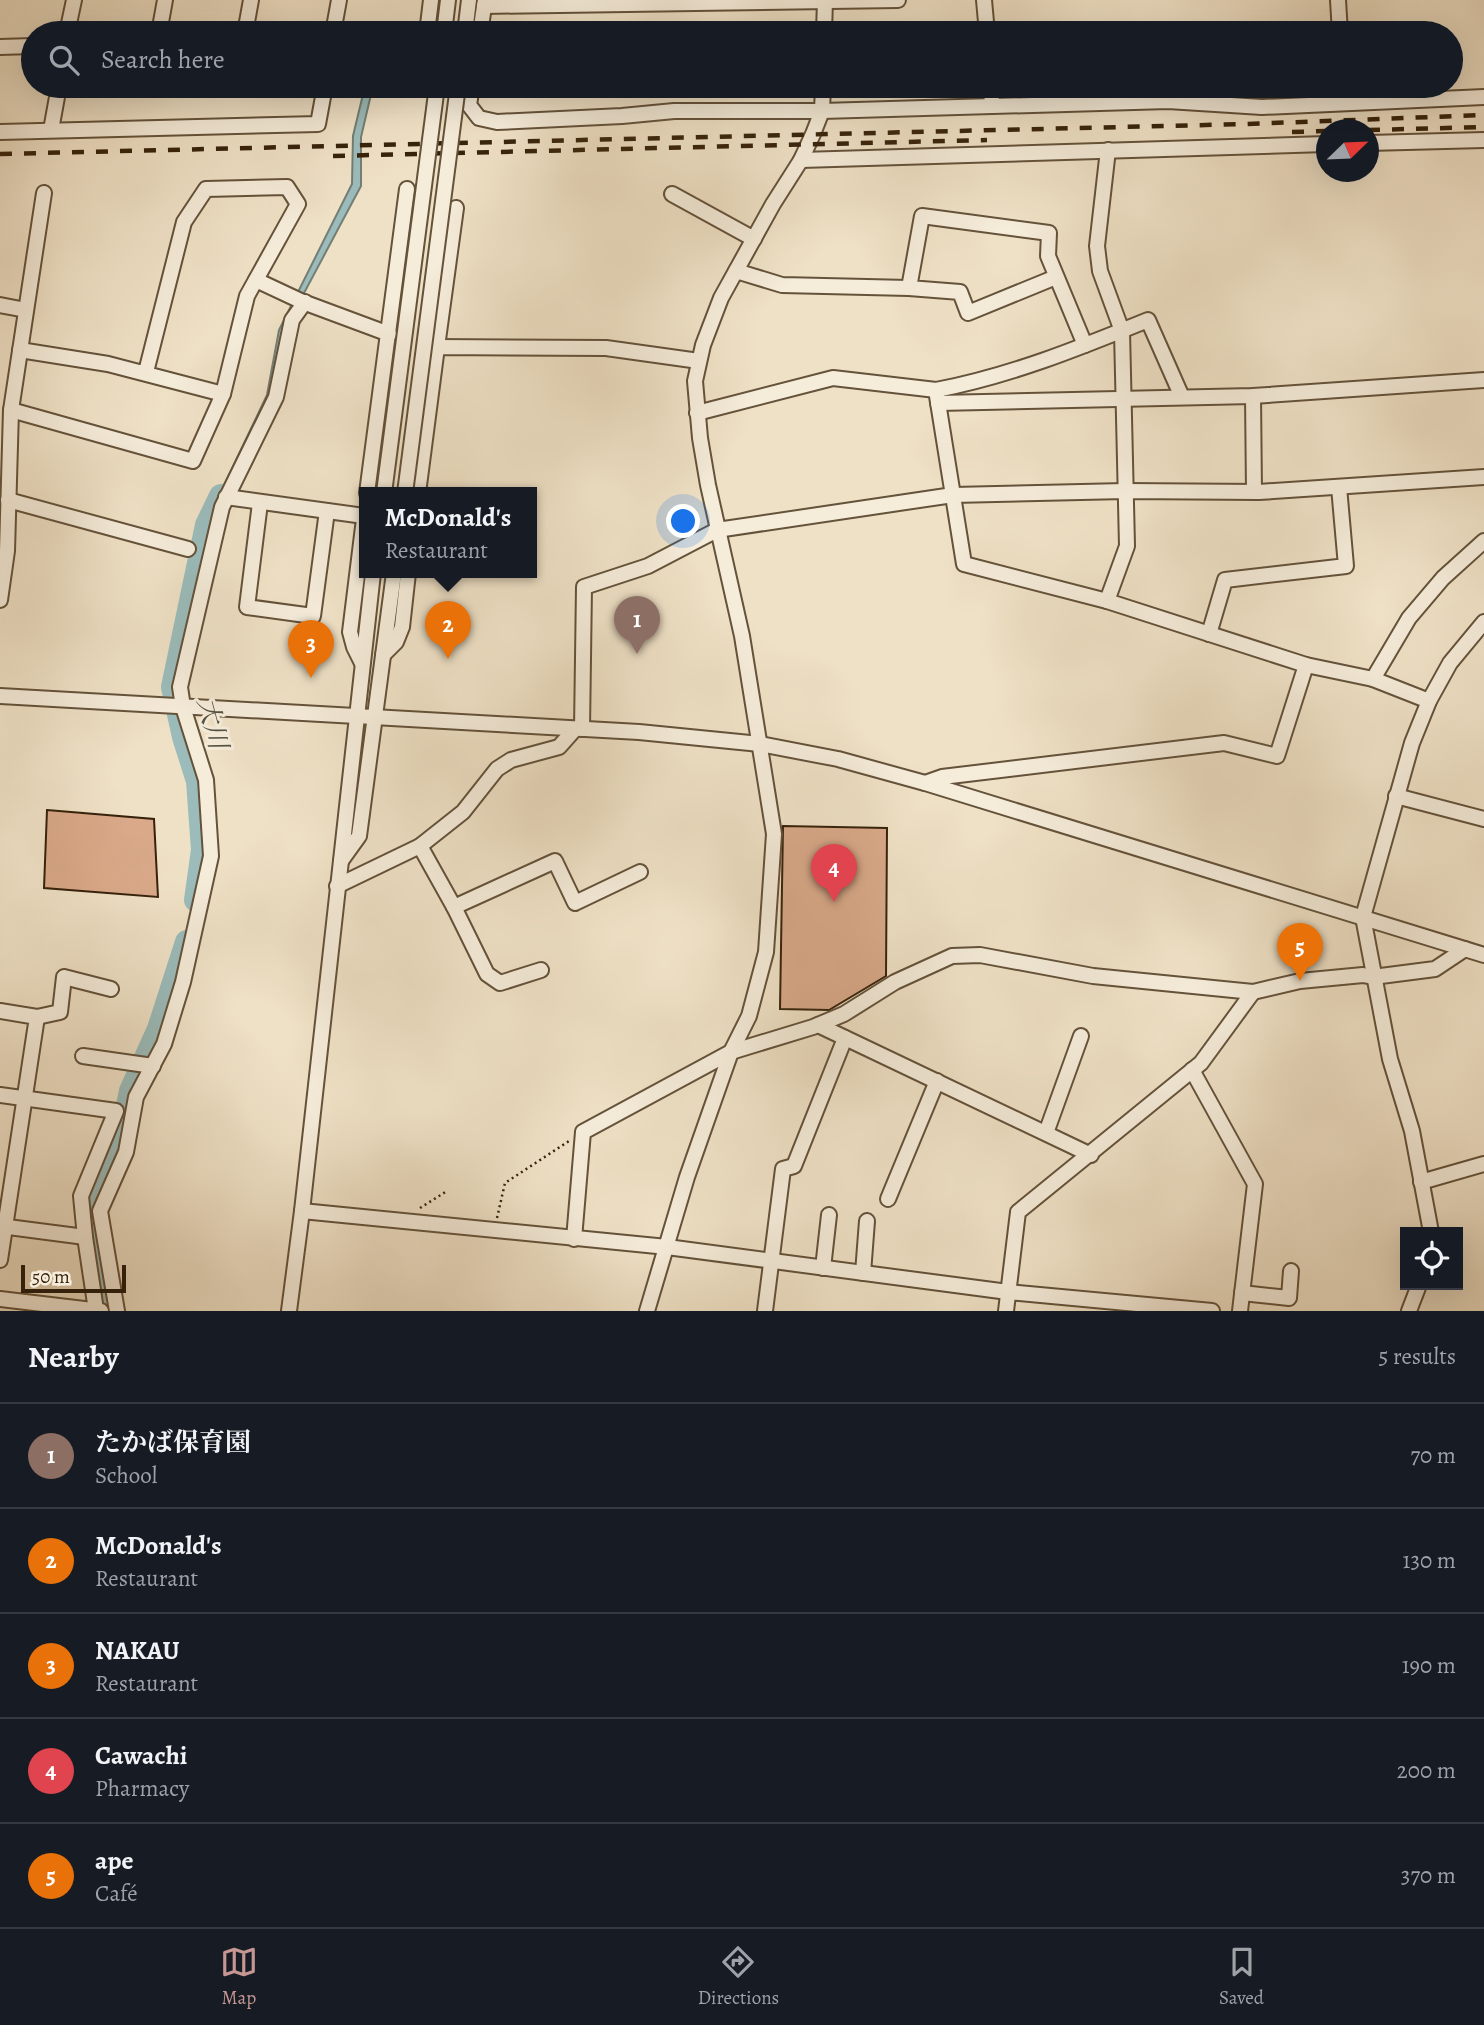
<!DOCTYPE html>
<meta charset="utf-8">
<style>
body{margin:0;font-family:Alegreya,"Noto Serif JP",serif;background:#242831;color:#f1f3f6}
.controls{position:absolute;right:21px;bottom:21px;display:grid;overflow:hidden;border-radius:0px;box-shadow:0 7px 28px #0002}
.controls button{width:63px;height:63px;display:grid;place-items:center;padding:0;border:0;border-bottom:2px solid #363941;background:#171b24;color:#f1f3f6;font:35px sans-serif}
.compass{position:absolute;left:1316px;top:119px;width:63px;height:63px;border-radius:50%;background:#171b24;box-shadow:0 7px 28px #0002;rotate:67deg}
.scale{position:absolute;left:21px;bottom:18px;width:105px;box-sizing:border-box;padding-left:7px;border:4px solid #36220b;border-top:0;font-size:19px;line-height:24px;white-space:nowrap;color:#36220b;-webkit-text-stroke:5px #f5ecda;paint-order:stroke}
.you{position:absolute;left:684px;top:522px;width:24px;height:24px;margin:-18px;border:5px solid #fff;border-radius:50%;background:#1a73e8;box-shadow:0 0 0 10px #1a73e833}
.badge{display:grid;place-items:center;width:46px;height:46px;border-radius:50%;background:#c59692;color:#fff;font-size:23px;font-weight:700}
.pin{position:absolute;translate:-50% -58px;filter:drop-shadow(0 2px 4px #0008)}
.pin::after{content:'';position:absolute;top:37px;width:24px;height:21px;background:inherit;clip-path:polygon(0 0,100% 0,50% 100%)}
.popup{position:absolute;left:359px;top:487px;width:178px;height:91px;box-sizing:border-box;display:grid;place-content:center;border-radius:0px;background:#171b24;filter:drop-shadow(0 2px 5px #0005);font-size:23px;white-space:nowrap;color:#9ea1a6}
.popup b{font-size:26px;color:#f1f3f6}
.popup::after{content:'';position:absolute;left:50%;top:100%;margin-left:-14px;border:14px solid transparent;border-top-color:#171b24}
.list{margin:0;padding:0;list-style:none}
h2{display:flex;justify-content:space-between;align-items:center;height:91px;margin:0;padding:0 28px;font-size:30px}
h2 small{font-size:23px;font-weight:400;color:#9ea1a6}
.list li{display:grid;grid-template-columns:46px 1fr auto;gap:21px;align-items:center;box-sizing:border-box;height:105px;padding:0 28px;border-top:2px solid #363941}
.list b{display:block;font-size:26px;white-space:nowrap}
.list p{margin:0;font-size:23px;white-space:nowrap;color:#9ea1a6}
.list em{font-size:23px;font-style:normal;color:#9ea1a6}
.icon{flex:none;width:38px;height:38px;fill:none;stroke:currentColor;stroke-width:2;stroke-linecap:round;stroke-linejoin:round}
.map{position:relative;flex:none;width:1484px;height:1311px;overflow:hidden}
.search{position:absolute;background:#171b24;box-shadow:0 7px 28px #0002;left:21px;right:21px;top:21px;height:77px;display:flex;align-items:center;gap:18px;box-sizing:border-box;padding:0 24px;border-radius:38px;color:#9ea1a6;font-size:26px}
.sheet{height:616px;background:#171b24}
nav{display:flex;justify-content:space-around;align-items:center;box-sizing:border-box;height:98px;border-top:2px solid #363941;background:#171b24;font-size:19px;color:#9ea1a6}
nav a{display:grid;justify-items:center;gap:4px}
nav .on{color:#c59692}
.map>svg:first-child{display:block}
.water{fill:#9bbcbb;stroke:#737e75;stroke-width:2}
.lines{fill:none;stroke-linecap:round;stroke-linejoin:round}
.river{stroke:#9bbcbb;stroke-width:24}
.building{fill:#d9a989;stroke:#36220b;stroke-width:2}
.minor-casing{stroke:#64523a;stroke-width:18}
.path{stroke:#36220b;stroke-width:2.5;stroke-dasharray:2 3.5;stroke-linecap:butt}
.minor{stroke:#f5ecda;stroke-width:14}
.rail{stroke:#36220b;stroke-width:4.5;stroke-dasharray:12 12;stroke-linecap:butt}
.minor-bridge-casing{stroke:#64523a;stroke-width:18;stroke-linecap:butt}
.minor-bridge{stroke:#f5ecda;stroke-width:14}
.labels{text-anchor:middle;stroke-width:6;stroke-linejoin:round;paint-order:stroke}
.water-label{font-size:26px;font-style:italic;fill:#545040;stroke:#f5ecda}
</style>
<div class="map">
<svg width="1484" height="1311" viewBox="0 0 1484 1311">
<rect width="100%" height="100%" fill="#efe1c6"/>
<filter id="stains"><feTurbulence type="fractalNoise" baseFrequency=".00286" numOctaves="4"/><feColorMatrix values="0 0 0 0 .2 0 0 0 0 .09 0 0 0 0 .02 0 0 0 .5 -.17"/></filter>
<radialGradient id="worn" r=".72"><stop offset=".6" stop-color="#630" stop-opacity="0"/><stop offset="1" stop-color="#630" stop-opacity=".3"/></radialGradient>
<!-- water -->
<path class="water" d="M365,86H373L361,137V186L287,325L272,396L209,527L205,525L267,395L279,330L352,184L353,136Z"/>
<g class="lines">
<!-- river -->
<g class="river">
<path d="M196,900L203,850L198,781L184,737L173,687L207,525L221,496"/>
<path d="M110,1311L92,1207L119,1149L131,1091L159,1029L187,942"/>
</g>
</g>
<!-- building -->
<g class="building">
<path d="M47,810L154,819L158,897L44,888Z"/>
<path d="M783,826L887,828L886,976L829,1010L780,1009Z"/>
</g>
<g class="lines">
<defs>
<g id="minor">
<path d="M984,0L987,33"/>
<path d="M1338,0L1340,33"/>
<path d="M484,6L898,0"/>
<path d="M67,33L74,0"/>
<path d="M159,33L165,0"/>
<path d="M245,33L251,0"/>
<path d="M333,33L339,0"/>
<path d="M427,33L431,0"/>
<path d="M444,33L448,0"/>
<path d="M465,33L469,0"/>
<path d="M480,33L485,0"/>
<path d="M824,33L825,0"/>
<path d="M0,47L33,46"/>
<path d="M472,86L469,105L479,118L497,122L622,116L674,111H822L1168,101L1262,107L1484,97"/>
<path d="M991,86L992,106"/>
<path d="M1343,86V102"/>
<path d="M51,130L59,86"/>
<path d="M0,132L318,124L325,86"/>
<path d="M1368,143L1484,140"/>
<path d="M801,160L1326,144"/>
<path d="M672,194L754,239"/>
<path d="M736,271L782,285L909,288"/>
<path d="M1056,277L968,313L960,292L909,288L922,216L1049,233L1048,256L1085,345"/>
<path d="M256,280L303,302L389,334"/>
<path d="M0,305L26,310"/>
<path d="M437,347L456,208"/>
<path d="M20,350L108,364L223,394L247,296L298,204L287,187L206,189L184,222L146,372"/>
<path d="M936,390C1010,376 1079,348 1148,320L1182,397"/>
<path d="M1253,396L1254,492"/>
<path d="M938,403L1253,396L1484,380"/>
<path d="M11,410L193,461L223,394"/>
<path d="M697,413L833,378L936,390L964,564L1107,601"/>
<path d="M367,493L407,189"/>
<path d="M418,493L437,347L606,348L699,361"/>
<path d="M226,497L364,516"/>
<path d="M8,500L188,549"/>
<path d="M260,503L247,607L313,616L327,511"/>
<path d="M0,600L7,551L11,410L44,193"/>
<path d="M1209,634L1225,580L1346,566L1339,487"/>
<path d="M383,655L396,642L402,627L408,573"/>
<path d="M362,663L354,647L350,632L364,519"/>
<path d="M1306,665L1373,679L1409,618L1443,578L1484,541"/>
<path d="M1373,679L1429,701"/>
<path d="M0,696L639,732L760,744L838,759L925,783L1484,955"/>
<path d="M582,729L584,587L648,566L717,530L953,495L1125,491L1259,492L1484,477"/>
<path d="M925,783L942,777L1224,743L1277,756L1306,665L1107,601L1127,546L1122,331L1100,271L1097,246L1108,150"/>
<path d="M1396,796L1484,819"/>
<path d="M420,846L454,907L555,861L575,903L640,872"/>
<path d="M341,861L359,836L394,573"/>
<path d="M337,886L420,846L463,812L497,769L511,760L559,747L575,729"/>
<path d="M454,907L487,974L500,983L541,970"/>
<path d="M0,1011L37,1017L0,1260"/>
<path d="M37,1017L60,1012L64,977L111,989"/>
<path d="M818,1025L1091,1155"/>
<path d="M83,1056L153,1066"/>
<path d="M1192,1070L1255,1184L1240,1311"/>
<path d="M0,1095L116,1111L81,1196L85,1237L96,1310"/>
<path d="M1046,1133L1081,1036"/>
<path d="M1421,1182L1484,1164"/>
<path d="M888,1199L937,1081"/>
<path d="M302,1211L667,1247L1008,1292L1212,1311"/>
<path d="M0,1226L85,1237"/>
<path d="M1431,1232L1412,1131L1390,1059L1363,917L1412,743L1429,701L1450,663L1484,622"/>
<path d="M574,1239L583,1132L731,1052L813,1027L844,1014L895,982L952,956L980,955L1093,976L1253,992L1300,981L1363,975L1373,977L1435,969L1465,949"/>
<path d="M823,1268L829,1215"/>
<path d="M863,1273L867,1221"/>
<path d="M1242,1293L1289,1298L1291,1271"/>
<path d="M0,1299L101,1311"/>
<path d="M117,1311L100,1211L126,1152L136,1097L164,1044L183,982L211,856L206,780L183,707L180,687L222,507L276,397L292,320L305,302"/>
<path d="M289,1311L302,1211L373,573"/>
<path d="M647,1311L687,1177L731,1052L749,1016L766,952L774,834L742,636L708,485L700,438L695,381L703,345L721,298L773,204L801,160L813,134L822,111L823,86"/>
<path d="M765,1311L783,1169L794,1166L845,1038"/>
<path d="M1006,1311L1018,1212L1201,1063L1253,992"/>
<path d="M1409,1311L1419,1285"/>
</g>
</defs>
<!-- minor casing -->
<use href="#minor" class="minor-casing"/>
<!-- path -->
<g class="path">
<path d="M420,1208L447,1191"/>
<path d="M497,1218L505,1183L569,1141"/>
</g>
<!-- minor -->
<use href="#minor" class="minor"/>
<!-- rail -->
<g class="rail">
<path d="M1368,130L1484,127"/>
<path d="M1292,132L1326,131"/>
<path d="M0,154L1247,124L1484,115"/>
<path d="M333,156L987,140"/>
</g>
<defs>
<g id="minor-bridge">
<path d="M384,493L437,86"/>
<path d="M405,493L458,86"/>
</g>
</defs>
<!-- minor-bridge casing -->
<use href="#minor-bridge" class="minor-bridge-casing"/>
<!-- minor-bridge -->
<use href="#minor-bridge" class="minor-bridge"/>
</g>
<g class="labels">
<!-- water labels -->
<g class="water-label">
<text transform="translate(213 723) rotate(75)" y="9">大川</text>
</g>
</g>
<rect width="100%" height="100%" filter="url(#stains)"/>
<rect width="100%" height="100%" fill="url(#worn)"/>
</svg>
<div class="controls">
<button><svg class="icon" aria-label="locate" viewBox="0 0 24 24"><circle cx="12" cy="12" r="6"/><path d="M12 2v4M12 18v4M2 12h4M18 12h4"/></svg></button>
</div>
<svg class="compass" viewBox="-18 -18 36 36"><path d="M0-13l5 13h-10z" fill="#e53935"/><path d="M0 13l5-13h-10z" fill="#9ea1a6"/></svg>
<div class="scale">50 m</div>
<div class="you"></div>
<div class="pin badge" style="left:637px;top:654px;background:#8d6e63">1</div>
<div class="pin badge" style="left:448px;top:659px;background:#e8710a">2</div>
<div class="popup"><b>McDonald's</b>Restaurant</div>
<div class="pin badge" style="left:311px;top:678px;background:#e8710a">3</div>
<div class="pin badge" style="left:834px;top:902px;background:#e0444e">4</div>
<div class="pin badge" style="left:1300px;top:981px;background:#e8710a">5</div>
<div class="search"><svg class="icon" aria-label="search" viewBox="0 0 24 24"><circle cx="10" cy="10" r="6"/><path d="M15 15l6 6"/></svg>Search here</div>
</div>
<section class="sheet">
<h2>Nearby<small>5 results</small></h2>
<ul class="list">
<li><span class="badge" style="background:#8d6e63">1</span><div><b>たかば保育園</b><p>School</p></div><em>70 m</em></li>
<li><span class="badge" style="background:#e8710a">2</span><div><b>McDonald's</b><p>Restaurant</p></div><em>130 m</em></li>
<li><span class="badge" style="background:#e8710a">3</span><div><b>NAKAU</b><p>Restaurant</p></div><em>190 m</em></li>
<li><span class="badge" style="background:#e0444e">4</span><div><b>Cawachi</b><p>Pharmacy</p></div><em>200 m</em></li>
<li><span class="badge" style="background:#e8710a">5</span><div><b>ape</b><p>Café</p></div><em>370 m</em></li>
</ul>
</section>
<nav>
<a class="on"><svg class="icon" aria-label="map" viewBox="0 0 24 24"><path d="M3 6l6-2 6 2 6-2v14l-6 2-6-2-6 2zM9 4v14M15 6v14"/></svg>Map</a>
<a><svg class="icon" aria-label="directions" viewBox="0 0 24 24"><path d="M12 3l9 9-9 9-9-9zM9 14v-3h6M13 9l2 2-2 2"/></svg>Directions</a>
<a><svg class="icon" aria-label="saved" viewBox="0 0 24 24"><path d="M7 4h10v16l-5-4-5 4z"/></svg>Saved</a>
</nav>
